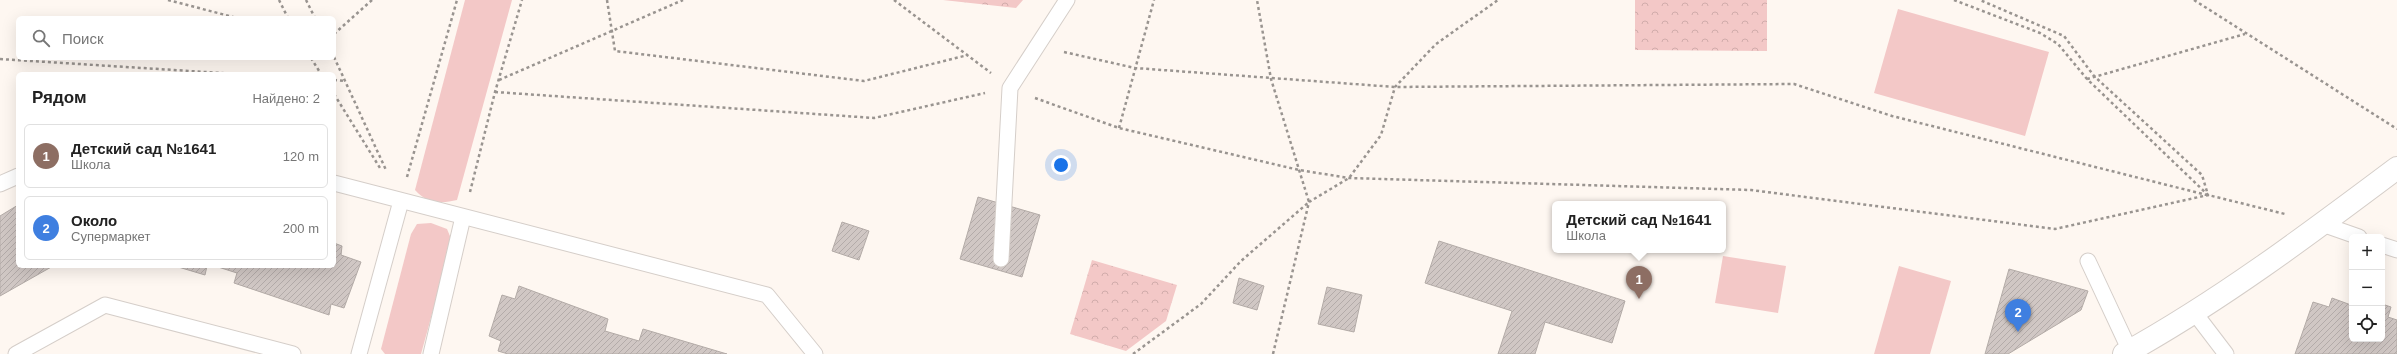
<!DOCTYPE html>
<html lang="ru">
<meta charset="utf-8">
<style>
body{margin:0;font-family:Arial,sans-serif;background:#f6f6f6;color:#222}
.controls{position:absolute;right:12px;bottom:12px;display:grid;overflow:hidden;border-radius:6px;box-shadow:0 4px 16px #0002}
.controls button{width:36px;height:36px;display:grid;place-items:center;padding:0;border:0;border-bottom:1px solid #e0e0e0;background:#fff;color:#222;font:20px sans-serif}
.you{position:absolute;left:1061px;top:165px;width:14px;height:14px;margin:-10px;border:3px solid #fff;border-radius:50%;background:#1a73e8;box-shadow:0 0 0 6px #1a73e833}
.badge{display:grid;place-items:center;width:26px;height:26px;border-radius:50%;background:#0b8043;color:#fff;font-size:13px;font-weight:700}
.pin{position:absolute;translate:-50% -33px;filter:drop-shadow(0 1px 2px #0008)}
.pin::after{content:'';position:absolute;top:21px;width:14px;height:12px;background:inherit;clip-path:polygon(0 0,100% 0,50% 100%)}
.popup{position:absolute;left:1552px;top:201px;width:174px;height:52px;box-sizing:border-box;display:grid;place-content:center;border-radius:6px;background:#fff;filter:drop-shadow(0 1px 3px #0005);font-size:13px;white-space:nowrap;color:#767676}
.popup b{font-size:15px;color:#222}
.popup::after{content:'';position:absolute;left:50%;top:100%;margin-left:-8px;border:8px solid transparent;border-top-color:#fff}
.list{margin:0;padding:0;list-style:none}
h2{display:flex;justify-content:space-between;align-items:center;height:52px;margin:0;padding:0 16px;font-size:17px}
h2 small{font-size:13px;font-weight:400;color:#767676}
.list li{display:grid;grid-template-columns:26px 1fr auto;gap:12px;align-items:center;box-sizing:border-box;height:64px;margin:0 8px 8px;padding:0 8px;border:1px solid #e0e0e0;border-radius:6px}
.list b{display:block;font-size:15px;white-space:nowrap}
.list p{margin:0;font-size:13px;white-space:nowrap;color:#767676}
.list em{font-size:13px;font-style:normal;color:#767676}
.icon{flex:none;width:22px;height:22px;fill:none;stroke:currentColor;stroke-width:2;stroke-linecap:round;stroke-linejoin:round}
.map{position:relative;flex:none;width:2397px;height:354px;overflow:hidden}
.search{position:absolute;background:#fff;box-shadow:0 4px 16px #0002;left:16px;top:16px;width:320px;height:44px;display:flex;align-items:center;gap:10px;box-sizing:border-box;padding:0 14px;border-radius:6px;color:#767676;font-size:15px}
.panel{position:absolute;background:#fff;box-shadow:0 4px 16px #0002;left:16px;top:72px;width:320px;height:196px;border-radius:6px}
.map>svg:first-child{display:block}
.green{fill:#f3c8c7}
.forest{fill:url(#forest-crowns)}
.building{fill:url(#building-hatch);stroke:#b3aba7}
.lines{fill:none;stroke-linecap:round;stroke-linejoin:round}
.lane-casing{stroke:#d5cec9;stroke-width:17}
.street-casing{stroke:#d5cec9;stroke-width:24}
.path{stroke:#999490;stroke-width:2.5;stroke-dasharray:3 3;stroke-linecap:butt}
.lane{stroke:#fff;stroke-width:15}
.street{stroke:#fff;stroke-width:22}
</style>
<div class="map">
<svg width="2397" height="354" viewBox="0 0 2397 354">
<defs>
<pattern id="forest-crowns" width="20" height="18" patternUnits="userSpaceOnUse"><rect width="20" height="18" fill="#f3c8c7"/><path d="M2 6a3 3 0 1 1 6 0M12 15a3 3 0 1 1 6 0" fill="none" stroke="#d1acab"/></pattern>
<pattern id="building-hatch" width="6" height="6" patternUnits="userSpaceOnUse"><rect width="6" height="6" fill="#d0c7c4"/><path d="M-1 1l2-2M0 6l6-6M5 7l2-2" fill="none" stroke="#b3aba9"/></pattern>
</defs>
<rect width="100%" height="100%" fill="#fef7f1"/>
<!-- green -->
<g class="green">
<path d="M465,0H512L457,200C441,204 426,203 415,190Z"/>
<path d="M1898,9L2049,52L2025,136L1874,93Z"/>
<path d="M431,223L447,229L452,241L421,354H385L381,349L411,234L417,224Z"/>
<path d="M1723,256L1786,266L1778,313L1715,303Z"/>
<path d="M1899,266L1951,281L1930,354H1874Z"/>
</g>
<!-- forest -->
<g class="forest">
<path d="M943,0H1023L1016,8Z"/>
<path d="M1635,0H1767V51L1635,50Z"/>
<path d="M1092,260L1177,285L1166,321L1126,351L1070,334Z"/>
</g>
<!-- building -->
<g class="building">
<path d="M978,197L1040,215L1022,277L960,259Z"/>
<path d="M18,205V266H53L0,296V216Z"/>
<path d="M842,222L869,231L859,260L832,251Z"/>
<path d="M1439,241L1625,301L1612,343L1545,322L1535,354H1498L1512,311L1425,283Z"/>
<path d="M334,243L342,246L341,255L361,262L344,308L331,304L329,315L234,283L237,273L215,266H334Z"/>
<path d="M175,266H207L205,275Z"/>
<path d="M2009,269L2088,291L2081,310L2008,354H1985Z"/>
<path d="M1239,278L1264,286L1257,310L1233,303Z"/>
<path d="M519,286L608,319L605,331L639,341L643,329L727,354H508L498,351L501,341L489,336L502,295L515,299Z"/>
<path d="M1327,287L1362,295L1354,332L1318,324Z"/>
<path d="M2332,298L2351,305L2352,303V339H2382V304L2391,307L2388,317L2397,320V354H2295L2313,302L2329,307Z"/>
</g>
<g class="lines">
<defs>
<g id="lane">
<path d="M334,183L767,295L815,354"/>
<path d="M0,184L18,176"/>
<path d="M2322,224L2359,237"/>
<path d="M2382,245L2397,250"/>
<path d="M1001,259L1010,88L1067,0"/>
<path d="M2088,261L2130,351"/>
<path d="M2194,312L2226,354"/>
<path d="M16,354L105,305L293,354"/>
<path d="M359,354L401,201"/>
<path d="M431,354L463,217"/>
</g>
<path id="street" d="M2124,354C2220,301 2309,234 2397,168"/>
</defs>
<!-- lane casing -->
<use href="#lane" class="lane-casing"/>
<!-- street casing -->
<use href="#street" class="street-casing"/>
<!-- path -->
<g class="path">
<path d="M168,0L237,18"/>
<path d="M279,0L288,18"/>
<path d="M306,0L315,18"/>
<path d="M607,0L615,51L864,81L968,55"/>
<path d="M894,0L991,73"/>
<path d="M1954,0L2040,33L2058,44L2087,79L2208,195L2285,214"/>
<path d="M2194,0L2397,129"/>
<path d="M334,34L372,0"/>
<path d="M1064,52L1135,68L1395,87L1794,84L1892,116L2207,195"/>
<path d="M334,57L386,170"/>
<path d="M311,58L321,74"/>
<path d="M0,59L237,74"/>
<path d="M2087,79L2245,34"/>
<path d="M334,80L345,81"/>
<path d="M499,80L683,0"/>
<path d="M495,92L874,118L985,93"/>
<path d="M334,94L380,168"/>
<path d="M1035,98L1119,128L1299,170L1349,178L1751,190L2055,229L2208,195L2202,175L2094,76L2064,36L1980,0"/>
<path d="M1119,128L1154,0"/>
<path d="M407,177L457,0"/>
<path d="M470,192L495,92L522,0"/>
<path d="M1133,354L1201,304L1241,261L1309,202L1271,79L1257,0"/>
<path d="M1273,354L1309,202L1349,178L1381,135L1395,87L1436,44L1498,0"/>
</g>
<!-- lane -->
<use href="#lane" class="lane"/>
<!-- street -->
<use href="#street" class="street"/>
</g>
</svg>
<div class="controls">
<button>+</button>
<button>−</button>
<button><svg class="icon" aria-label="locate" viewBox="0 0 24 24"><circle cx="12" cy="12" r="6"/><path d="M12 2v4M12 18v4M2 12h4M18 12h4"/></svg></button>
</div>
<div class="you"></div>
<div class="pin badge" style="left:1639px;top:299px;background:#8d6e63">1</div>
<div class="popup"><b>Детский сад №1641</b>Школа</div>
<div class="pin badge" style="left:2018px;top:332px;background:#3f7fe0">2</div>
<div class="search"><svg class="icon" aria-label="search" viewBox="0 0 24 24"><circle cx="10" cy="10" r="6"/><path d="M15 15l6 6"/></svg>Поиск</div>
<section class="panel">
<h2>Рядом<small>Найдено: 2</small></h2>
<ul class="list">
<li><span class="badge" style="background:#8d6e63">1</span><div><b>Детский сад №1641</b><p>Школа</p></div><em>120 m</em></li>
<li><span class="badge" style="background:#3f7fe0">2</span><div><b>Около</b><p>Супермаркет</p></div><em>200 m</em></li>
</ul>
</section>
</div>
